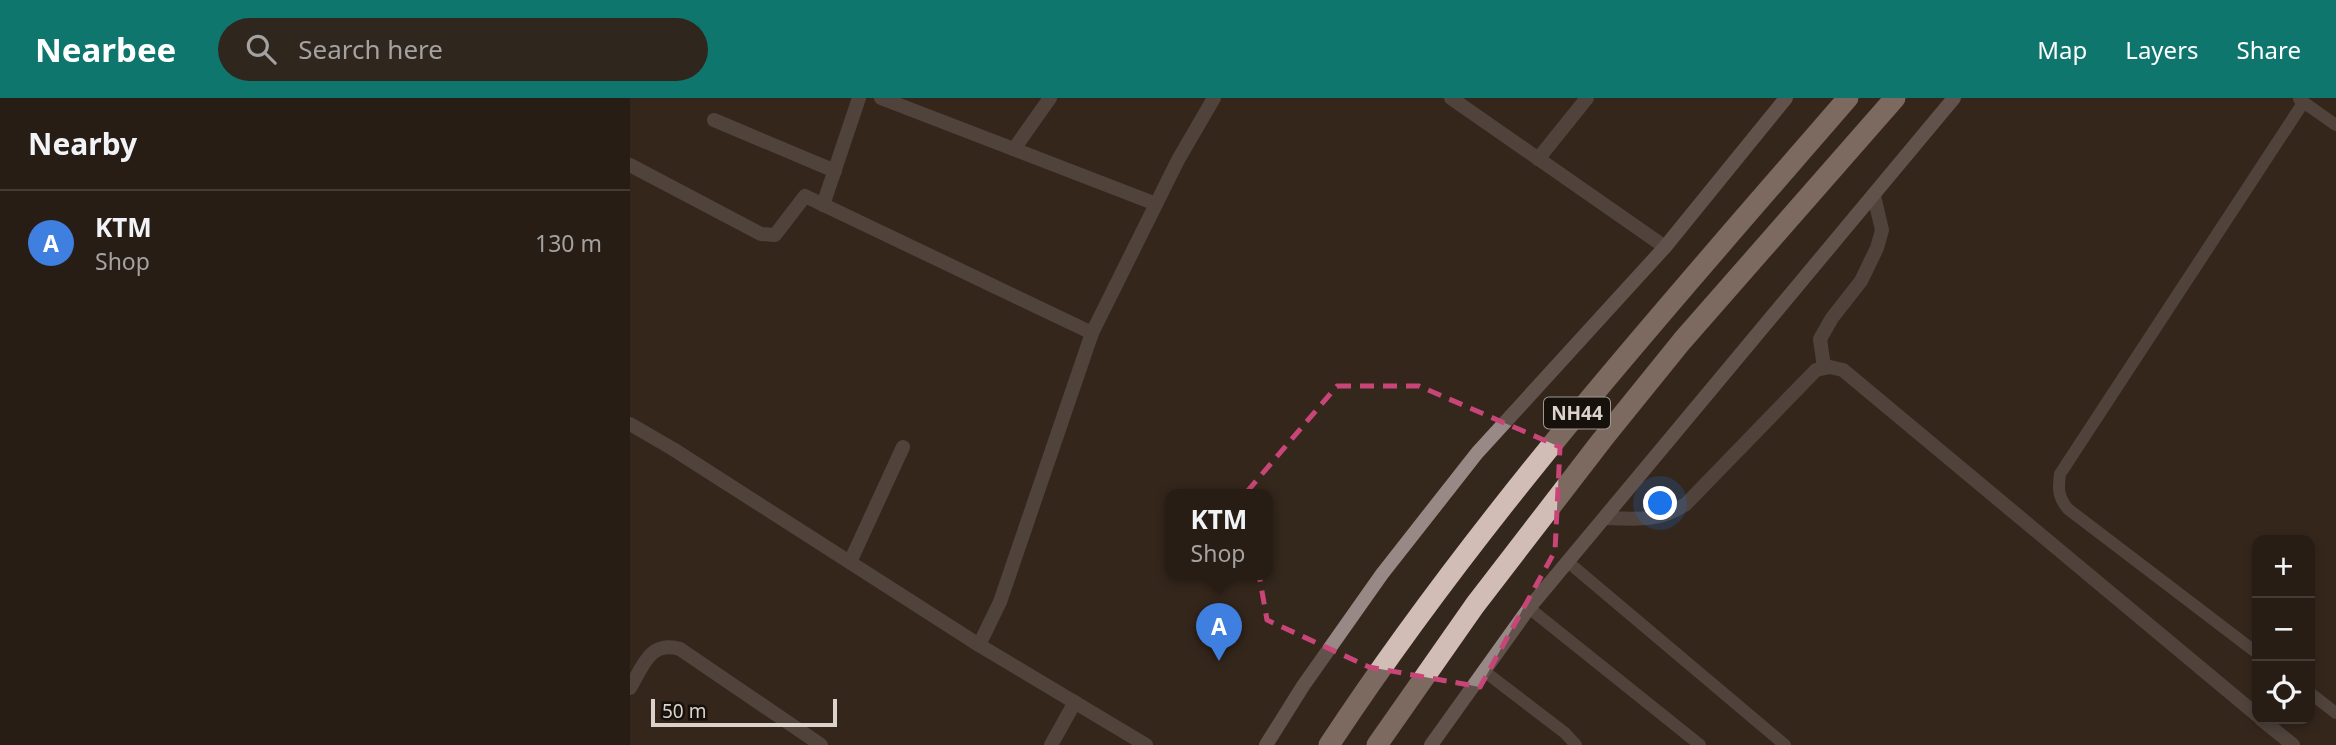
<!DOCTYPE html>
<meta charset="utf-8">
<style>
body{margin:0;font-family:"Noto Sans",sans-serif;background:#2f261e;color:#f1f3f6}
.controls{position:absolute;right:21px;bottom:21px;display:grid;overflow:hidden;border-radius:14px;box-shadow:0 4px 10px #0003}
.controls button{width:63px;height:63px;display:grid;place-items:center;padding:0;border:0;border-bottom:2px solid #433b34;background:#271d15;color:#f1f3f6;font:35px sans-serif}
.scale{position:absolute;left:21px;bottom:18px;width:186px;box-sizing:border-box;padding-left:7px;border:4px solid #dad2cb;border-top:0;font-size:19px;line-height:24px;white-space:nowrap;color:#dad2cb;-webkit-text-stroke:5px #17110c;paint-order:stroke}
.you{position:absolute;left:1031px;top:406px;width:24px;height:24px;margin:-18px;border:5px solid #fff;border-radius:50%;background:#1a73e8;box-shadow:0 0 0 10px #1a73e833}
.badge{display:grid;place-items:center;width:46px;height:46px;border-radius:50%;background:#0f766e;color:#fff;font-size:23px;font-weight:700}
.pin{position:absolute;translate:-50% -58px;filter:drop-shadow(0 2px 4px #0008)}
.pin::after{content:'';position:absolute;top:37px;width:24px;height:21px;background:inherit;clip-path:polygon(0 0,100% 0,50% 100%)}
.popup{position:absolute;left:535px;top:391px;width:108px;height:91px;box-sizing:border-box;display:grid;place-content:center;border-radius:14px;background:#271d15;filter:drop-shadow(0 2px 5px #0005);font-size:23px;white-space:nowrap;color:#a4a2a0}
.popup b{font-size:26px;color:#f1f3f6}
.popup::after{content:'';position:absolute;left:50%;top:100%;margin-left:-14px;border:14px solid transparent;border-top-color:#271d15}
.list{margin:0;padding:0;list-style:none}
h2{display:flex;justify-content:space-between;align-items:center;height:91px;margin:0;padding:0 28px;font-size:30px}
h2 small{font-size:23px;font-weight:400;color:#a4a2a0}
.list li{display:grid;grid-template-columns:46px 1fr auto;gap:21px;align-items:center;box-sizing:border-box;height:105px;padding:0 28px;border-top:2px solid #433b34}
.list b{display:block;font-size:26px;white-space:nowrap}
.list p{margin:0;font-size:23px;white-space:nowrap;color:#a4a2a0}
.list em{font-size:23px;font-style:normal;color:#a4a2a0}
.icon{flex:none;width:38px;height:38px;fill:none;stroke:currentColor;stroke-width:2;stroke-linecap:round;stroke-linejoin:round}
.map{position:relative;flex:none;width:1706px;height:647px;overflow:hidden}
header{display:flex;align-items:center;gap:42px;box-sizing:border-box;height:98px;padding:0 35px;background:#0f766e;color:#fff}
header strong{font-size:33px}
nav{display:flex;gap:38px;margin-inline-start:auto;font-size:24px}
.search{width:490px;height:63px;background:#2f261e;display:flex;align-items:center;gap:18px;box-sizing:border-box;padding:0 24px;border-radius:38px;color:#a4a2a0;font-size:26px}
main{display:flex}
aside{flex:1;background:#271d15}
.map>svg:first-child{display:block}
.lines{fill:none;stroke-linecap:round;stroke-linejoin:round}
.lane{stroke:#706765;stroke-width:12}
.street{stroke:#706765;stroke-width:14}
.secondary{stroke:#988986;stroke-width:14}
.highway{stroke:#d2bcb6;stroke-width:21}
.marked{fill:none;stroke:#c84677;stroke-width:5;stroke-dasharray:14 9;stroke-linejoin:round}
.labels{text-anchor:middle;stroke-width:7;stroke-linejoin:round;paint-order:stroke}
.shield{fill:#17110c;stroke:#a09892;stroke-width:2}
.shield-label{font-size:19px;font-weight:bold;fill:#dad2cb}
</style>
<header>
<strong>Nearbee</strong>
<div class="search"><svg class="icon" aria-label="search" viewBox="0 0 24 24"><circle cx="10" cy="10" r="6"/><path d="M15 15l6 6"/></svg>Search here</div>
<nav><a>Map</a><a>Layers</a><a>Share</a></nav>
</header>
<main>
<aside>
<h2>Nearby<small></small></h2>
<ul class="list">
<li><span class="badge" style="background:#3f7fe0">A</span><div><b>KTM</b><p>Shop</p></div><em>130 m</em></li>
</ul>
</aside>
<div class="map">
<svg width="1706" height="647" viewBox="0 0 1706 647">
<rect width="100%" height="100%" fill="#34271c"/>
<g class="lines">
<!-- lane -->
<g class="lane">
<path d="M1669,1L1706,27"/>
<path d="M938,464L1155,647"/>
<path d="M899,510L1070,647"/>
<path d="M1627,555L1438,411C1428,399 1428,391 1430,376L1673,5"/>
<path d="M854,573L935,635L946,647"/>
<path d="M1680,595L1706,615"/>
</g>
<!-- street -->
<g class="street">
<path d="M251,0L526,106"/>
<path d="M821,0L1035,149"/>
<path d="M84,22L205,73"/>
<path d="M384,51L420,0"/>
<path d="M908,61L957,0"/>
<path d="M0,67L131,136L145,137L175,98L462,235"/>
<path d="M193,107L229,0"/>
<path d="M1194,269L1190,241L1202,220L1231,183L1247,150L1252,132L1244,98"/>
<path d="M0,326L43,351L349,547L516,647"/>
<path d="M975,420C1007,421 1028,424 1056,406L1186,272L1200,269L1213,272L1627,617"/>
<path d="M220,464L273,349"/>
<path d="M349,547L370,504L462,235L548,62L584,0"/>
<path d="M0,590C13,568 20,542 50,551L191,647"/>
<path d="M1631,621L1663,647"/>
<path d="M421,647L445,604"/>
</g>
<!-- secondary -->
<g class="secondary">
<path d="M636,647L673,588L752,476L847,355L1035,149L1156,0"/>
<path d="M801,647L899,510L1324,0"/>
</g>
<!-- highway -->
<g class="highway">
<path d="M699,647C852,415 1037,209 1218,0"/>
<path d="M747,647L845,507L972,342L1052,243L1265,0"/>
</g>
</g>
<!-- marked area -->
<path d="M0 0H1706V647H0ZM707,288H789L930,349L925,453L850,589L739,569L637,522L615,396Z" fill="#34271c" fill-opacity=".55" fill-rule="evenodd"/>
<path class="marked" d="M707,288H789L930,349L925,453L850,589L739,569L637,522L615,396Z"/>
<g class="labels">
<!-- shield labels -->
<rect class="shield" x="914" y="299.5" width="66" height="31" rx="5"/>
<g class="shield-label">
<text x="947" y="322">NH44</text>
</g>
</g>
</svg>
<div class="controls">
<button>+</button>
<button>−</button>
<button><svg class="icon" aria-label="locate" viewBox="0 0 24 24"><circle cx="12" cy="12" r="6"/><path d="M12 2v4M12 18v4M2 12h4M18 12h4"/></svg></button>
</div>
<div class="scale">50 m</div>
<div class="you"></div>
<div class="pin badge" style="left:589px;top:563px;background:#3f7fe0">A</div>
<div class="popup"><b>KTM</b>Shop</div>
</div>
</main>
